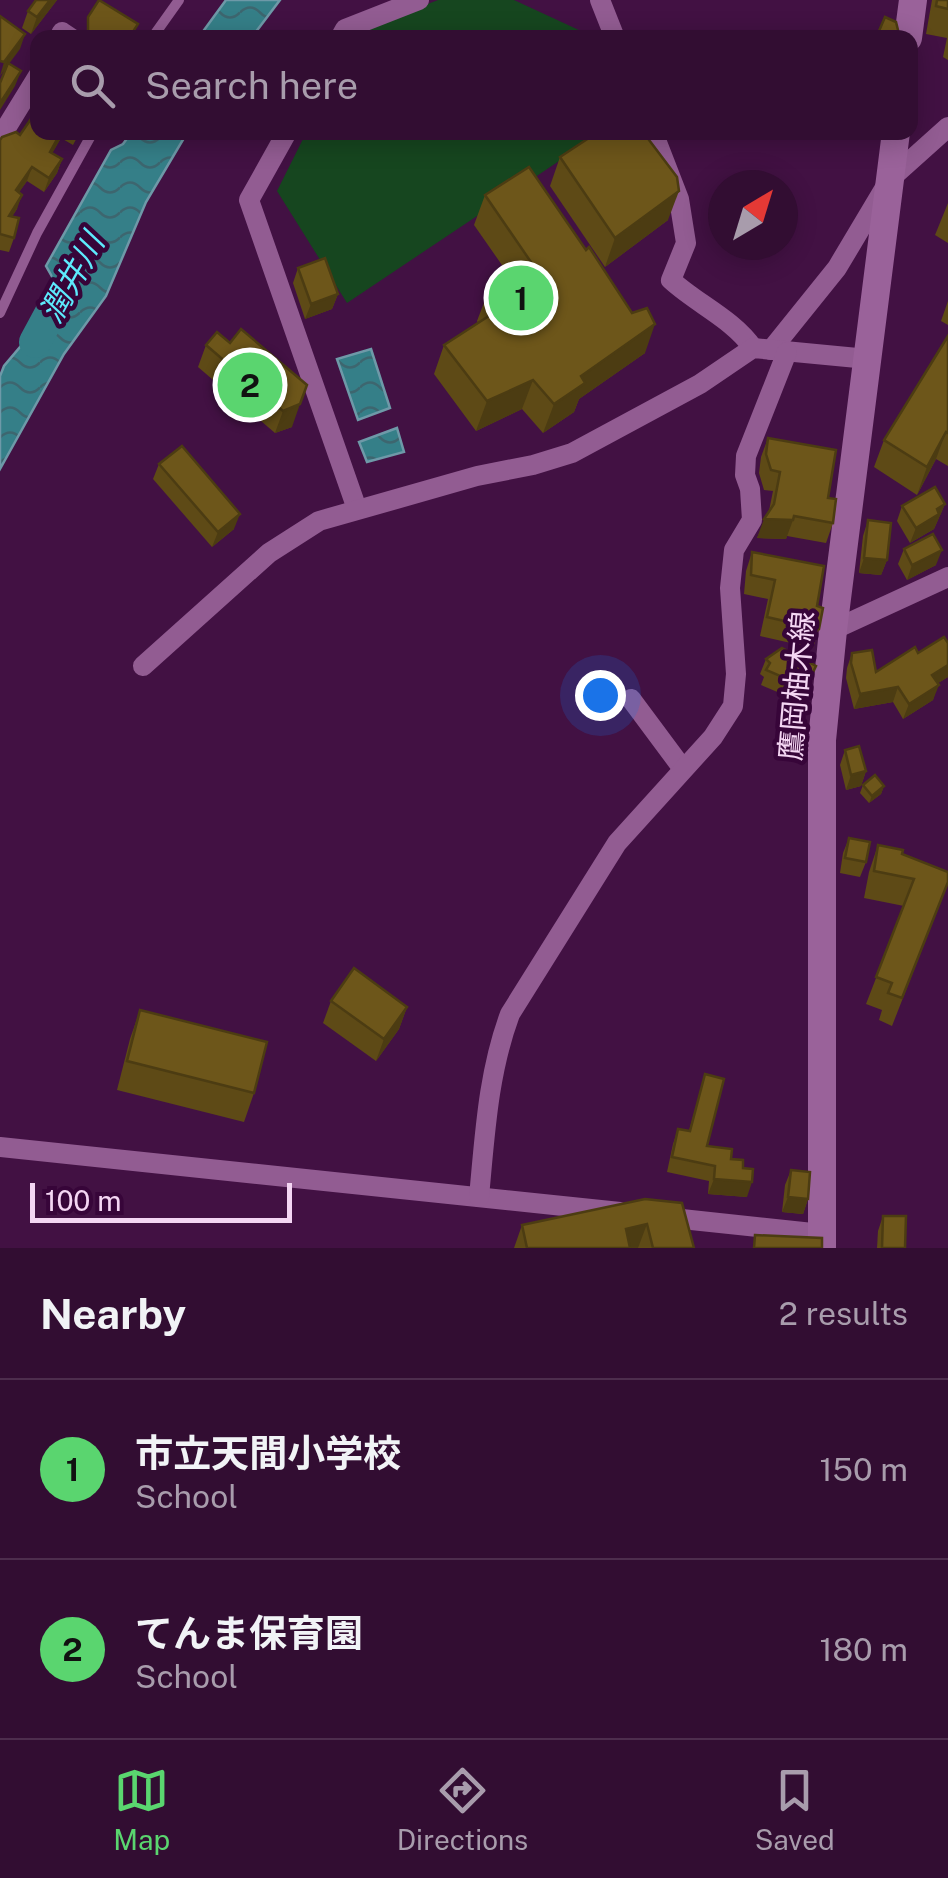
<!DOCTYPE html>
<meta charset="utf-8">
<style>
body{margin:0;font-family:"Public Sans","Noto Sans JP",sans-serif;background:#3a163a;color:#f1f3f6}
.compass{position:absolute;left:708px;top:170px;width:90px;height:90px;border-radius:50%;background:#320d32;box-shadow:0 5px 25px #0003;rotate:38deg}
.scale{position:absolute;left:30px;bottom:25px;width:262px;box-sizing:border-box;padding-left:10px;border:5px solid #f4d6f3;border-top:0;font-size:28px;line-height:35px;white-space:nowrap;color:#f4d6f3;-webkit-text-stroke:8px #370539;paint-order:stroke}
.you{position:absolute;left:600px;top:695px;width:35px;height:35px;margin:-25px;border:8px solid #fff;border-radius:50%;background:#1a73e8;box-shadow:0 0 0 15px #1a73e833}
.badge{display:grid;place-items:center;width:65px;height:65px;border-radius:50%;background:#5ad56f;color:#111;font-size:32px;font-weight:700}
.pin{position:absolute;translate:-50% -50%;border:5px solid #fff;box-shadow:0 2px 10px #0006}
.list{margin:0;padding:0;list-style:none}
h2{display:flex;justify-content:space-between;align-items:center;height:130px;margin:0;padding:0 40px;font-size:42px}
h2 small{font-size:32px;font-weight:400;color:#a89cac}
.list li{display:grid;grid-template-columns:65px 1fr auto;gap:30px;align-items:center;box-sizing:border-box;height:180px;padding:0 40px;border-top:2px solid #4d2d4d}
.list b{display:block;font-size:38px;white-space:nowrap}
.list p{margin:0;font-size:32px;white-space:nowrap;color:#a89cac}
.list em{font-size:32px;font-style:normal;color:#a89cac}
.icon{flex:none;width:55px;height:55px;fill:none;stroke:currentColor;stroke-width:2;stroke-linecap:round;stroke-linejoin:round}
.map{position:relative;flex:none;width:948px;height:1248px;overflow:hidden}
.search{position:absolute;background:#320d32;box-shadow:0 5px 25px #0003;left:30px;right:30px;top:30px;height:110px;display:flex;align-items:center;gap:25px;box-sizing:border-box;padding:0 35px;border-radius:20px;color:#a89cac;font-size:38px}
.sheet{height:490px;background:#320d32}
nav{display:flex;justify-content:space-around;align-items:center;box-sizing:border-box;height:140px;border-top:2px solid #4d2d4d;background:#320d32;font-size:28px;color:#a89cac}
nav a{display:grid;justify-items:center;gap:5px}
nav .on{color:#5ad56f}
.map>svg:first-child{display:block}
.grass{fill:#16461f}
.water{fill:url(#water-waves);stroke:#6e99a8;stroke-width:2.5}
.lines{fill:none;stroke-linecap:round;stroke-linejoin:round}
.river{stroke:#357f88;stroke-width:32}
.lane{stroke:#925c92;stroke-width:10}
.street{stroke:#925c92;stroke-width:20}
.secondary{stroke:#9a629a;stroke-width:28}
.wall{fill:#5e4a16}
.shaded-wall{fill:#4c3c12}
.building{fill:#6d561a;stroke:#4c3c12;stroke-width:2.5}
.labels{text-anchor:middle;stroke-width:9;stroke-linejoin:round;paint-order:stroke}
.street-label{font-size:30px;fill:#f4d6f3;stroke:#370539}
.water-label{font-size:32px;font-style:italic;fill:#5deafc;stroke:#370539}
</style>
<div class="map">
<svg width="948" height="1248" viewBox="0 0 948 1248">
<defs>
<pattern id="water-waves" width="16" height="10" patternUnits="userSpaceOnUse" patternTransform="scale(2.5)"><rect width="16" height="10" fill="#357f88"/><path d="M0 5q4-4 8 0t8 0" fill="none" stroke="#3d666f"/></pattern>
</defs>
<rect width="100%" height="100%" fill="#421143"/>
<!-- grass -->
<g class="grass">
<path d="M438,0H514L594,37L352,38L355,32Z"/>
<path d="M306,133H601L347,303L277,191Z"/>
</g>
<!-- water -->
<g class="water">
<path d="M226,0H280L252,37H199Z"/>
<path d="M131,133H187L146,202L106,296L64,354L0,469V376L4,366L63,296L46,266L111,150L123,144Z"/>
<path d="M371,349L390,408L358,420L337,359Z"/>
<path d="M397,428L404,452L367,462L359,442Z"/>
</g>
<g class="lines">
<!-- river -->
<path class="river" d="M35,342L83,253"/>
<!-- lane -->
<g class="lane">
<path d="M152,38L179,0"/>
<path d="M0,313L37,233L93,132"/>
</g>
<!-- street -->
<g class="street">
<path d="M600,0L615,38"/>
<path d="M59,38L62,32L71,38"/>
<path d="M340,38L345,29L419,0"/>
<path d="M287,132L249,200L357,509"/>
<path d="M653,132L679,199L686,243L671,280C697,304 733,319 753,348"/>
<path d="M0,138L38,76"/>
<path d="M771,350L837,268L890,179L948,127"/>
<path d="M833,630L948,577"/>
<path d="M143,666L269,553L319,521L477,476L533,465L572,453L700,384L753,348L868,359"/>
<path d="M631,699L683,769"/>
<path d="M0,1147L620,1212"/>
<path d="M479,1197C485,1134 488,1073 510,1014L617,843L713,737L733,706L736,674L730,588L734,550L752,520L750,489L745,475L746,456L787,352"/>
<path d="M663,1217L822,1234"/>
</g>
<!-- secondary -->
<g class="secondary">
<path d="M908,38L913,0"/>
<path d="M822,1248V740L833,630L896,132"/>
</g>
</g>
<!-- wall -->
<g class="wall">
<path d="M36,0H57L31,34L22,28L28,11Z"/>
<path d="M932,0H948V60L943,57L947,38L926,34Z"/>
<path d="M38,132H80L73,145L61,138L52,153L62,159L57,173L44,192L27,181L19,192L17,209L12,216L14,238L9,252L0,250V140Z"/>
<path d="M560,157L668,220L605,267L550,186Z"/>
<path d="M485,195L645,353L579,399L574,412L543,433L522,409L476,431L434,374L444,345L478,323L477,321L488,292L511,278L474,225Z"/>
<path d="M948,203V243L935,235Z"/>
<path d="M298,268L338,294L332,309L305,319L293,283Z"/>
<path d="M948,301V325L941,321Z"/>
<path d="M241,329L292,427L275,433L198,367L206,345L230,343Z"/>
<path d="M948,336V466L936,459L917,495L874,467L884,440Z"/>
<path d="M768,438L828,498L833,523L826,543L787,536L786,539L757,538L769,511L773,491L764,490L759,473L761,457Z"/>
<path d="M159,464L234,529L212,547L153,479Z"/>
<path d="M945,504L934,529L910,543L897,521L902,506Z"/>
<path d="M868,520L887,560L881,575L859,573L863,536Z"/>
<path d="M904,549L936,565L907,580L898,564Z"/>
<path d="M752,552L817,606L819,629L813,648L760,636L768,599L744,594L746,571Z"/>
<path d="M948,643V677L938,683L933,700L903,719L893,702L854,709L846,678L847,668L852,653L876,672L918,653Z"/>
<path d="M766,659L816,666L801,702L761,685L764,677L760,674Z"/>
<path d="M845,750L866,771L861,786L846,790L840,765Z"/>
<path d="M863,785L884,786L881,794L869,803L860,793Z"/>
<path d="M849,838L866,862L860,877L840,873L843,853Z"/>
<path d="M878,845L902,854L948,883L892,1026L879,1020L882,1010L866,1004L904,906L864,898L869,872Z"/>
<path d="M331,1001L407,1007L399,1029L376,1061L323,1023Z"/>
<path d="M140,1010L254,1093L244,1122L117,1090L130,1039Z"/>
<path d="M705,1074L707,1146L731,1159L743,1168L747,1197L708,1194L709,1181L667,1172L673,1144L678,1129L689,1131Z"/>
<path d="M791,1170L808,1199L803,1214L782,1212L785,1185Z"/>
<path d="M682,1203L694,1248H514L522,1225Z"/>
<path d="M883,1216L905,1248H877L878,1231Z"/>
</g>
<!-- shaded-wall -->
<g class="shaded-wall">
<path d="M50,0H57L31,34L37,17Z"/>
<path d="M25,34L20,49L0,76L4,62Z"/>
<path d="M21,71L15,86L0,110V103Z"/>
<path d="M61,132H63L61,138L45,166L50,152Z"/>
<path d="M62,159L57,173L44,192L49,178Z"/>
<path d="M32,167L27,181L11,204L16,190Z"/>
<path d="M679,191L668,220L605,267L615,238Z"/>
<path d="M22,195L17,209L4,230L9,216Z"/>
<path d="M338,294L332,309L305,319L311,304Z"/>
<path d="M655,324L645,353L579,399L574,412L543,433L554,404L581,376Z"/>
<path d="M533,380L522,409L476,431L487,401Z"/>
<path d="M300,404L292,427L275,433L283,411Z"/>
<path d="M946,432L936,459L917,495L927,467Z"/>
<path d="M945,504L934,529L910,543L916,528L937,509Z"/>
<path d="M240,514L234,529L212,547L218,532Z"/>
<path d="M764,519L793,520L786,539L757,538Z"/>
<path d="M942,550L936,565L907,580L912,565Z"/>
<path d="M864,558L887,560L881,575L859,573Z"/>
<path d="M948,665V677L927,690L932,675Z"/>
<path d="M939,685L933,700L903,719L909,704Z"/>
<path d="M898,687L893,702L854,709L860,694Z"/>
<path d="M866,771L861,786L846,790L851,775Z"/>
<path d="M884,786L881,794L869,803L872,796Z"/>
<path d="M407,1007L399,1029L376,1061L384,1039Z"/>
<path d="M714,1179L752,1182L747,1197L708,1194Z"/>
<path d="M788,1197L808,1199L803,1214L782,1212Z"/>
<path d="M647,1224L638,1248H619L626,1229Z"/>
</g>
<!-- building -->
<g class="building">
<path d="M36,0H50L37,17L28,11Z"/>
<path d="M99,0L138,24L129,38H75L88,31V17Z"/>
<path d="M937,0H948V9L936,6Z"/>
<path d="M0,16L25,34L4,62L0,61Z"/>
<path d="M885,17L896,22L898,30L894,38H876Z"/>
<path d="M8,63L21,71L0,103V83Z"/>
<path d="M35,113L38,114V132H61L50,152L62,159L49,178L32,167L16,190L22,195L9,216L19,218L14,238L0,234V140L2,137L16,132L20,135Z"/>
<path d="M598,132H643L677,177L679,191L615,238L560,157Z"/>
<path d="M529,167L586,250L589,247L632,313L647,308L655,324L581,376L585,383L554,404L533,380L487,401L444,345L498,310L488,292L533,265L485,195Z"/>
<path d="M325,258L338,294L311,304L298,268Z"/>
<path d="M241,329L307,385L300,404L283,411L206,345L217,332L230,343Z"/>
<path d="M948,336V433L946,432L927,467L884,440Z"/>
<path d="M768,438L836,450L828,498L836,499L833,523L794,516L793,520L764,519L774,504L780,472L771,470L766,454Z"/>
<path d="M182,446L240,514L218,532L159,464Z"/>
<path d="M935,487L945,504L937,509L939,514L916,528L902,506Z"/>
<path d="M868,520L891,523L887,560L864,558Z"/>
<path d="M933,534L942,550L912,565L904,549Z"/>
<path d="M752,552L824,566L817,606L823,608L819,629L767,617L775,580L751,575Z"/>
<path d="M944,637L948,643V665L932,675L939,685L909,704L898,687L860,694L851,663L852,653L872,650L876,672L915,647L918,653Z"/>
<path d="M782,648L816,666L806,687L766,670L770,663L766,659Z"/>
<path d="M859,746L866,771L851,775L845,750Z"/>
<path d="M875,775L884,786L872,796L863,785Z"/>
<path d="M849,838L870,842L866,862L845,858Z"/>
<path d="M878,845L903,850L902,854L948,872V882L902,998L888,993L892,983L876,977L914,879L874,871Z"/>
<path d="M354,968L407,1007L384,1039L331,1001Z"/>
<path d="M140,1010L267,1042L254,1093L127,1061Z"/>
<path d="M705,1074L724,1079L707,1146L732,1149L731,1159L743,1160V1168L753,1169L752,1182L714,1179L715,1166L672,1157L678,1129L690,1131Z"/>
<path d="M791,1170L810,1172L808,1199L788,1197Z"/>
<path d="M645,1199L682,1203L694,1248H653L647,1224L626,1229L630,1248H527L522,1225Z"/>
<path d="M883,1216H906L905,1248H882Z"/>
<path d="M755,1235L822,1238V1248H754Z"/>
</g>
<g class="labels">
<!-- street labels -->
<g class="street-label">
<text transform="translate(797 686) rotate(-85)" y="10">鷹岡柚木線</text>
</g>
<!-- water labels -->
<g class="water-label">
<text transform="translate(72 278) rotate(-61)" y="11">潤井川</text>
</g>
</g>
</svg>
<svg class="compass" viewBox="-18 -18 36 36"><path d="M0-13l5 13h-10z" fill="#e53935"/><path d="M0 13l5-13h-10z" fill="#a89cac"/></svg>
<div class="scale">100 m</div>
<div class="you"></div>
<div class="pin badge" style="left:521px;top:298px">1</div>
<div class="pin badge" style="left:250px;top:385px">2</div>
<div class="search"><svg class="icon" aria-label="search" viewBox="0 0 24 24"><circle cx="10" cy="10" r="6"/><path d="M15 15l6 6"/></svg>Search here</div>
</div>
<section class="sheet">
<h2>Nearby<small>2 results</small></h2>
<ul class="list">
<li><span class="badge">1</span><div><b>市立天間小学校</b><p>School</p></div><em>150 m</em></li>
<li><span class="badge">2</span><div><b>てんま保育園</b><p>School</p></div><em>180 m</em></li>
</ul>
</section>
<nav>
<a class="on"><svg class="icon" aria-label="map" viewBox="0 0 24 24"><path d="M3 6l6-2 6 2 6-2v14l-6 2-6-2-6 2zM9 4v14M15 6v14"/></svg>Map</a>
<a><svg class="icon" aria-label="directions" viewBox="0 0 24 24"><path d="M12 3l9 9-9 9-9-9zM9 14v-3h6M13 9l2 2-2 2"/></svg>Directions</a>
<a><svg class="icon" aria-label="saved" viewBox="0 0 24 24"><path d="M7 4h10v16l-5-4-5 4z"/></svg>Saved</a>
</nav>
